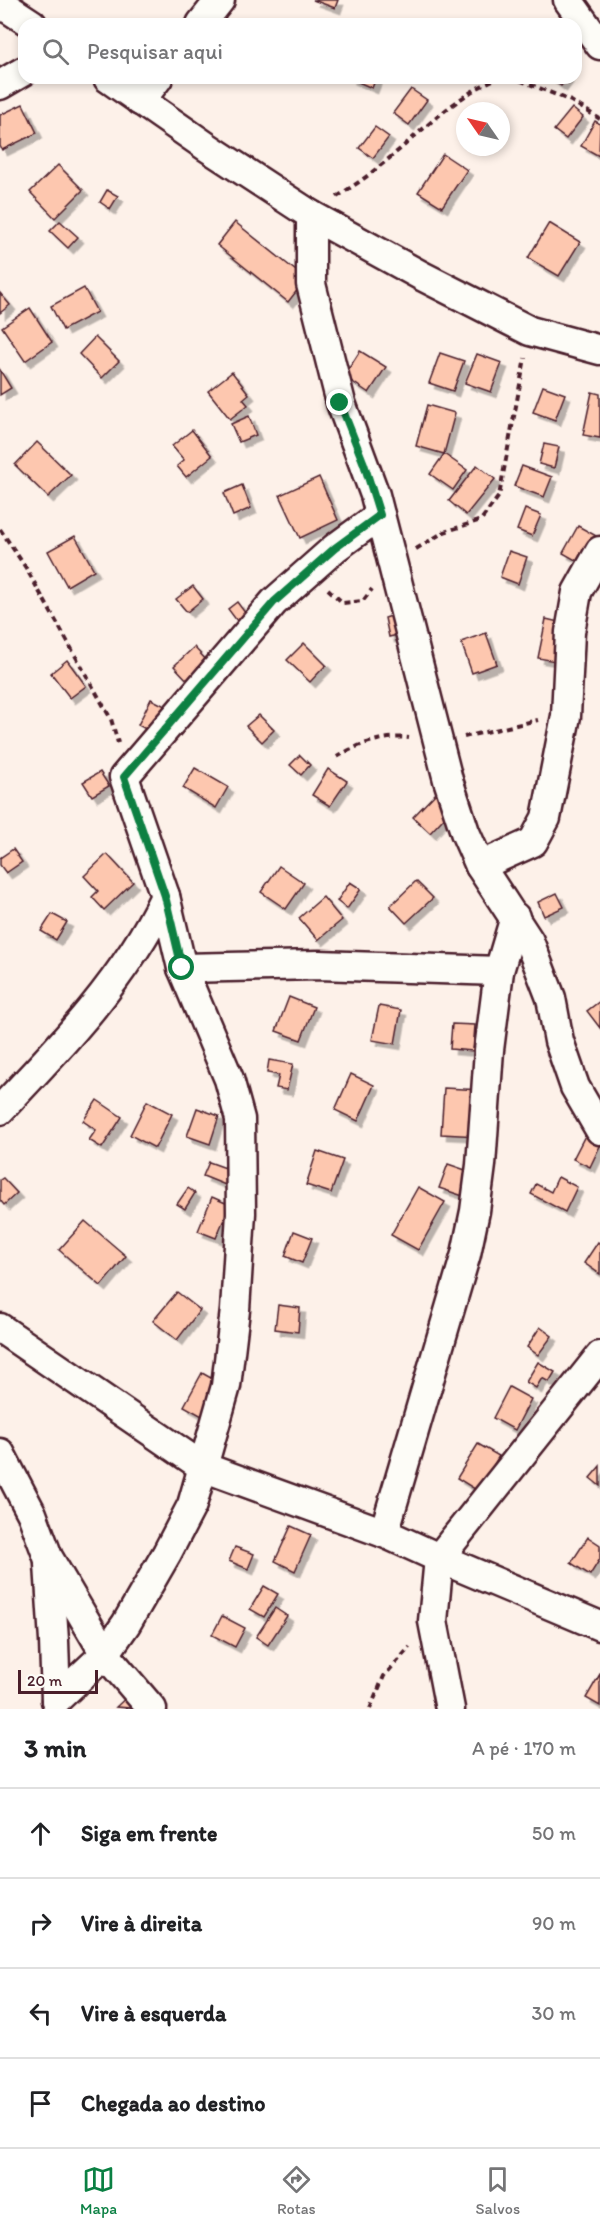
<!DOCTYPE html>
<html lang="pt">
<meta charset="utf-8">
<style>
body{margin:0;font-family:Itim,sans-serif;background:#f6f6f6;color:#202124}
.compass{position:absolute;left:456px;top:102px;width:54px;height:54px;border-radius:50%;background:#fff;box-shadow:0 3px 9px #0003;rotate:304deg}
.scale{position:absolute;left:18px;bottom:15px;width:80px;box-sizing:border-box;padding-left:6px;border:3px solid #4a1f2b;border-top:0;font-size:16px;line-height:21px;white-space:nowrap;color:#4a1f2b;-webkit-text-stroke:4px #fdfcf7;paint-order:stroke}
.stop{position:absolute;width:18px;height:18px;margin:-14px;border:4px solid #0b8043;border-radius:50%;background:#fff}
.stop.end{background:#0b8043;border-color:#fff;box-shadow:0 2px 6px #0008}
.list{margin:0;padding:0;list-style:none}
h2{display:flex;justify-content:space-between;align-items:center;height:78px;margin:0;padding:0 24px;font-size:26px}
h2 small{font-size:20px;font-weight:400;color:#757577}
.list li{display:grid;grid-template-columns:39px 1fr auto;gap:18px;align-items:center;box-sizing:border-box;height:90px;padding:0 24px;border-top:2px solid #e0e0e0}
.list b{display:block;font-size:22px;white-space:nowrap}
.list em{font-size:20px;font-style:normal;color:#757577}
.icon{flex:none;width:33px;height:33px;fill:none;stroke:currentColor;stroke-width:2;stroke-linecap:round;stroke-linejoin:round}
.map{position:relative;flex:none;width:600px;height:1709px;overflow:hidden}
.search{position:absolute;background:#fff;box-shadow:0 3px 9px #0003;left:18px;right:18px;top:18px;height:66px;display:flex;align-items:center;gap:15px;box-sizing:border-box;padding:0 21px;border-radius:18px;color:#757577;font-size:22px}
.sheet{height:438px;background:#fff}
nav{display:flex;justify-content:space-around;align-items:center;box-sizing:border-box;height:84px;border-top:2px solid #e0e0e0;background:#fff;font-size:16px;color:#757577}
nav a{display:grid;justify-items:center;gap:3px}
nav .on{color:#0b8043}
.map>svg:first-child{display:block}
.building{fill:#fdc7af;stroke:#4a1f2b;stroke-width:1.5;filter:url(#shadow)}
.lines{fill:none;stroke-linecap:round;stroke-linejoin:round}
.minor-casing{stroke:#4a1f2b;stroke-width:33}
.path{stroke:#4a1f2b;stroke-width:4;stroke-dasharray:6 4.5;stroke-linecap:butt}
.minor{stroke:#fdfcf7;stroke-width:28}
.route{stroke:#0b8043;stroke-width:8}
</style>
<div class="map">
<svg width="600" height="1709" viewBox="0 0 600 1709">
<defs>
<filter id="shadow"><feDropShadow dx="5.5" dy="5.5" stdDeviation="0" flood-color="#0004"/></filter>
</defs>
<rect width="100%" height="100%" fill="#fdf1e9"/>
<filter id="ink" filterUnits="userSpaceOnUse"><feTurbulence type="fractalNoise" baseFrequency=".0167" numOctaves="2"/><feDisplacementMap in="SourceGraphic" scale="12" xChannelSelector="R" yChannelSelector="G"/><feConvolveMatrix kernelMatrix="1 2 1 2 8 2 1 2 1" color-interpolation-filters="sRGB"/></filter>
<g filter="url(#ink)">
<!-- building -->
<g class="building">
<path d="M313,0H338L335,8Z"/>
<path d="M349,78H376L372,88Z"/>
<path d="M550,78H567L561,86Z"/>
<path d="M411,89L427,100L409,125L393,113Z"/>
<path d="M23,104L37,133L2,150L0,146V115Z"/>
<path d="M572,108L583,117L566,139L554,130Z"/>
<path d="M595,121L600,124L599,156L581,146Z"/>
<path d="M375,127L389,137L373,158L359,148Z"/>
<path d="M443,154L467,170L442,207L418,192Z"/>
<path d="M58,165L83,190L55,218L30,192Z"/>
<path d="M107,190L118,196L110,209L100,202Z"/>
<path d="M60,221L78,237L68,248L50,231Z"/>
<path d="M235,222L306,279L288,302L217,245Z"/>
<path d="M549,223L580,242L559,276L528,258Z"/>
<path d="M84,288L97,312L63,330L51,306Z"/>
<path d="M0,293L10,305L0,313Z"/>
<path d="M30,308L52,342L25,361L2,327Z"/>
<path d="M95,337L119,361L102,378L79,354Z"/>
<path d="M360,351L386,367L369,393L344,376Z"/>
<path d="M440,353L464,361L453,391L429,383Z"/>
<path d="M477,354L502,363L491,392L465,383Z"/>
<path d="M0,370L11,388L0,395Z"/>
<path d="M232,372L249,394L243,399L248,405L230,419L208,391Z"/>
<path d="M543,386L565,394L555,420L533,412Z"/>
<path d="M592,392L600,394V438L583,435Z"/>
<path d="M427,405L455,413L444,454L416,446Z"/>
<path d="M249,416L256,435L239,442L231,424Z"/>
<path d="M192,430L212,456L186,477L177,466L184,460L172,446Z"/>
<path d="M37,442L71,475L48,497L15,465Z"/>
<path d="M544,444L559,447L554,468L539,464Z"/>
<path d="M444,454L467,470L453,490L430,474Z"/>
<path d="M477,465L495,479L466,515L449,501Z"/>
<path d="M522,466L552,477L544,497L514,486Z"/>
<path d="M319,477L338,520L300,538L280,495Z"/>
<path d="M242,485L251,508L233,516L224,493Z"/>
<path d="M525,509L541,515L532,536L517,530Z"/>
<path d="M578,526L600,538L586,566L563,553Z"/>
<path d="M75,536L94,570L67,586L48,551Z"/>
<path d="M509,551L527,557L518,584L500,577Z"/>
<path d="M193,586L203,599L187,612L176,599Z"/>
<path d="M237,602L246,614L237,621L228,609Z"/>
<path d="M400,613L406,633L389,637L385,618Z"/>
<path d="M546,619L563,623L555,661L538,658Z"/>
<path d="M486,633L497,664L472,673L461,642Z"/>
<path d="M304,643L326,665L310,682L287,660Z"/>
<path d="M194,647L209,663L189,682L174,666Z"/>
<path d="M67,660L86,686L70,698L51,673Z"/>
<path d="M151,699L169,708L155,734L138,725Z"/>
<path d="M259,715L274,730L262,742L246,726Z"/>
<path d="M300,755L310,765L301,775L290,765Z"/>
<path d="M195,768L228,787L216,808L183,788Z"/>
<path d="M328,769L347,781L330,806L312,795Z"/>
<path d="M100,772L109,786L92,796L83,782Z"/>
<path d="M437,792L454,807L430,833L413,817Z"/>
<path d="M13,849L22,862L6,873L0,865V858Z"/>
<path d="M107,854L133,882L104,910L92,897L98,891L84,876Z"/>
<path d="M279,866L304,883L286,909L261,892Z"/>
<path d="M416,881L433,898L406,923L390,906Z"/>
<path d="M350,882L361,889L347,909L337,901Z"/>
<path d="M557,893L564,907L544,916L538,902Z"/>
<path d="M323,897L342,920L318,940L299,918Z"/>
<path d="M52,914L67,922L56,940L41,931Z"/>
<path d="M289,997L314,1007L301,1040L276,1031Z"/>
<path d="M600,1001V1028L587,1011Z"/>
<path d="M379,1006L401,1010L395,1044L372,1040Z"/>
<path d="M452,1024L475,1025L473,1051L450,1049Z"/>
<path d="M269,1060L293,1064L287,1090L276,1088L279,1075L267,1073Z"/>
<path d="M351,1074L374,1085L358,1121L335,1110Z"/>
<path d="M444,1088L482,1090L479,1136L441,1134Z"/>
<path d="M97,1100L122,1117L102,1148L89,1140L96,1130L83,1121Z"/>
<path d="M147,1101L172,1114L155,1148L130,1135Z"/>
<path d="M197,1108L219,1116L210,1144L187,1136Z"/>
<path d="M590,1126L600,1131V1146L590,1167L573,1159Z"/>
<path d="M317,1151L343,1160L331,1193L306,1185Z"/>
<path d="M209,1162L234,1171L228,1186L203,1176Z"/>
<path d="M448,1164L477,1174L469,1198L439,1188Z"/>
<path d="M558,1177L577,1187L565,1212L531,1194L536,1184L551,1192Z"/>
<path d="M3,1178L17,1193L4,1205L0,1200V1180Z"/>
<path d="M418,1187L445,1202L418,1250L391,1235Z"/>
<path d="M188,1188L195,1193L185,1209L177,1204Z"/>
<path d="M212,1197L230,1205L216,1238L198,1231Z"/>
<path d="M85,1221L126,1256L101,1286L59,1250Z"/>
<path d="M294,1231L312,1238L302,1263L285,1256Z"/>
<path d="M598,1242L600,1244V1274L584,1263Z"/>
<path d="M177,1292L200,1310L177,1340L153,1321Z"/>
<path d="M278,1305L300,1308L298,1332L275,1329Z"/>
<path d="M540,1327L552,1336L538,1355L527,1347Z"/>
<path d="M538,1362L555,1372L549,1382L542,1378L536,1388L526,1382Z"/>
<path d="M202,1373L220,1383L202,1416L184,1406Z"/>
<path d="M509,1387L531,1399L515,1430L493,1418Z"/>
<path d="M478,1444L499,1456L478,1491L457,1478Z"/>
<path d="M600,1466V1486L590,1478Z"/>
<path d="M291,1526L311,1535L295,1571L275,1561Z"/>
<path d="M588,1537L600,1545V1559L590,1575L571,1563Z"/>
<path d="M235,1547L254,1554L248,1569L229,1561Z"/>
<path d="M264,1586L278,1594L264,1617L250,1609Z"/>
<path d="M275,1608L287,1616L268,1645L256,1637Z"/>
<path d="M222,1616L245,1628L235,1647L212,1635Z"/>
<path d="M600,1674V1706L586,1698Z"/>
<path d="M130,1694L145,1709L116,1707Z"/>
</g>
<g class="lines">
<defs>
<g id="minor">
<path d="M568,0L600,45"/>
<path d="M0,3L32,24"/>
<path d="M201,24L220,0"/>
<path d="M108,78L207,147L311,215L422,276L530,331L600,350"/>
<path d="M0,85L24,71"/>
<path d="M140,101L158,78"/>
<path d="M311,215V284L341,403L375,495L448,780L465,832L480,866L529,941L551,998L559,1041L575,1087L600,1130"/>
<path d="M480,866L533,842L546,818L566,716L570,632L577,592L600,551"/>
<path d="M182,968L319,965L499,971"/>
<path d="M0,1110C62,1045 126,978 165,896L124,777L274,602L335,548L380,515"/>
<path d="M0,1328L203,1467L384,1533L439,1558L600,1356"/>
<path d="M0,1453L32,1514L48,1557L105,1654L152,1709"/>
<path d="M384,1533L466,1254L475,1211L481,1165L489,1050L499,971L515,917"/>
<path d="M49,1564L54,1641L56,1700"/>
<path d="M56,1700L105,1654L126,1624L167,1553L192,1505L226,1386L235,1310L241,1213L240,1119L229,1079L182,968L165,896"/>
<path d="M450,1709L433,1621L439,1558L600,1626"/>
</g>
</defs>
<!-- minor casing -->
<use href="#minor" class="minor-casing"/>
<!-- path -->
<g class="path">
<path d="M510,78L517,79L571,101L600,119"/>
<path d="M337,197C348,189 360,182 371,173C413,141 448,100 497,78"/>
<path d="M0,529L26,568L111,719L118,743"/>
<path d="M416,549L444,532L481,520L499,496L525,358"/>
<path d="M328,589L343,603L363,601L372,589"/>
<path d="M464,737L538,720"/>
<path d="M337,757C358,744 384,735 409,738"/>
<path d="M370,1709L384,1676L410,1647"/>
</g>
<!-- minor -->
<use href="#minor" class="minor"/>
</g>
</g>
<g class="lines" filter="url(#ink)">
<!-- route -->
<path class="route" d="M182,968L165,896L124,777L274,602L335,548L380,515L364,464L340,403"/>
</g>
</svg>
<svg class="compass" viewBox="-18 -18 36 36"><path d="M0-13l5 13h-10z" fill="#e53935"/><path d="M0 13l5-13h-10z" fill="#757577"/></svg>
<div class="scale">20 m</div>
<div class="stop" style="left:182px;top:968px"></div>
<div class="stop end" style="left:340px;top:403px"></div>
<div class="search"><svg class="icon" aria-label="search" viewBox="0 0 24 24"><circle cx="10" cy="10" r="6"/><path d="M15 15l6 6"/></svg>Pesquisar aqui</div>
</div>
<section class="sheet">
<h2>3 min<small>A pé · 170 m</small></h2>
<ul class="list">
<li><svg class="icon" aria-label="ahead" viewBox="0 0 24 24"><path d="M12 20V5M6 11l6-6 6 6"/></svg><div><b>Siga em frente</b></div><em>50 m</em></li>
<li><svg class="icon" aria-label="right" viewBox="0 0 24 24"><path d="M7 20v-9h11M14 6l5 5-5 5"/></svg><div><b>Vire à direita</b></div><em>90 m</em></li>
<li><svg class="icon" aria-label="left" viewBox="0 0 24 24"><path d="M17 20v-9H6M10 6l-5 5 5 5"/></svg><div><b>Vire à esquerda</b></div><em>30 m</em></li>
<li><svg class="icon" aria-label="arrive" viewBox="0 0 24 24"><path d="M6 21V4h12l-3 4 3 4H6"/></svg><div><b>Chegada ao destino</b></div></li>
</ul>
</section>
<nav>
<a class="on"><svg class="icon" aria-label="map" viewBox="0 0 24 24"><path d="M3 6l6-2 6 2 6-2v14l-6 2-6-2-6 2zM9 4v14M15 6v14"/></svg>Mapa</a>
<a><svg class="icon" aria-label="directions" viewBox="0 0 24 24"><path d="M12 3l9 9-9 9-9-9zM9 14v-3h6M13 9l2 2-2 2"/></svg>Rotas</a>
<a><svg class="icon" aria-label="saved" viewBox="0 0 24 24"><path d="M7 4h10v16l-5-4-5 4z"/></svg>Salvos</a>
</nav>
